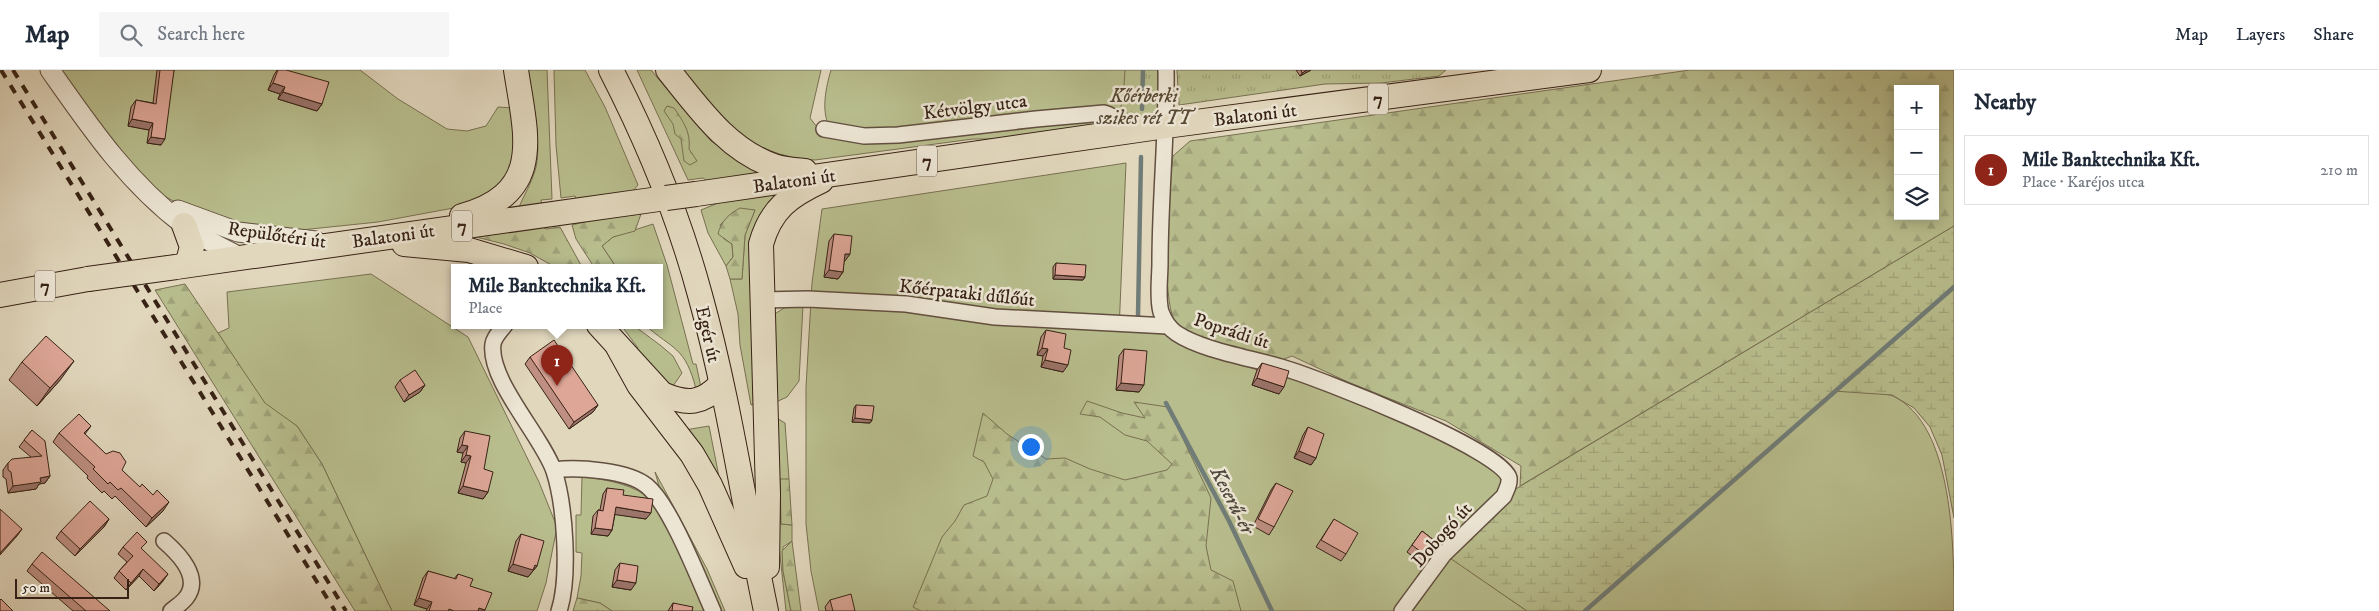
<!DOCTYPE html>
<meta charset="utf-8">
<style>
body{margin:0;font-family:"IM FELL DW Pica",serif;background:#f6f6f7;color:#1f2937}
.controls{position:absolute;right:15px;top:15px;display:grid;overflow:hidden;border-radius:0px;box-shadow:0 2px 12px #0003}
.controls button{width:45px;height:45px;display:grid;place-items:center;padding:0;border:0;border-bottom:1px solid #e0e1e3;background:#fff;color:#1f2937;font:25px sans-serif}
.scale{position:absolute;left:15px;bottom:12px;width:114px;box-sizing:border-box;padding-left:5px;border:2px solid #372215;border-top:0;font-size:14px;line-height:18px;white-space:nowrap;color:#372215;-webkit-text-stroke:4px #ece5d4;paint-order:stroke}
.you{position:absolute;left:1030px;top:376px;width:18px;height:18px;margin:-12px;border:4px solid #fff;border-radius:50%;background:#1a73e8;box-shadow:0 0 0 8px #1a73e833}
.badge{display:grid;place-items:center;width:32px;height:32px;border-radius:50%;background:#8f2418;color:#fff;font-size:16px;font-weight:700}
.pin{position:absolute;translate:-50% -41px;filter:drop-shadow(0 1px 2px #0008)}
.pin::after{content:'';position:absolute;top:26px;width:18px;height:15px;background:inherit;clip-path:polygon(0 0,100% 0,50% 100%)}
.popup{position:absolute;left:451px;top:194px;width:212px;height:65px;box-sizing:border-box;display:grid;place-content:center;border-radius:0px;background:#fff;filter:drop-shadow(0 1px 4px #0005);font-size:16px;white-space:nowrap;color:#747a83}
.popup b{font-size:19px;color:#1f2937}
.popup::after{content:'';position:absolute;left:50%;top:100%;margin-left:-10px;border:10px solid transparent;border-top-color:#fff}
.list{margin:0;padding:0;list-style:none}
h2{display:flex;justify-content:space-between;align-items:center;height:65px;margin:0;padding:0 20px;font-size:21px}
h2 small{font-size:16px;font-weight:400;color:#747a83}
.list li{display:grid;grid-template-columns:32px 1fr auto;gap:15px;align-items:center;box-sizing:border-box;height:70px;margin:0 10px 10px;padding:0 10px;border:1px solid #e0e1e3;border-radius:0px}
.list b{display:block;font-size:19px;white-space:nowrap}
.list p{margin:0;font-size:16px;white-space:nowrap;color:#747a83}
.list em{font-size:16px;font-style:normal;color:#747a83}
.icon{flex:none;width:28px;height:28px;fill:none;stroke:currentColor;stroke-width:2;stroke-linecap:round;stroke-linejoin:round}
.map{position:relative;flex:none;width:1954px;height:541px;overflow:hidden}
header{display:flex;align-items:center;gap:30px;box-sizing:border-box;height:70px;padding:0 25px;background:#fff;border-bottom:1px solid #e0e1e3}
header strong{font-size:24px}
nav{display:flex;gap:28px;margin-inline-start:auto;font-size:18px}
.search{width:350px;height:45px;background:#f6f6f7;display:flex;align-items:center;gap:12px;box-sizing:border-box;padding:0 18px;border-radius:0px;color:#747a83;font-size:19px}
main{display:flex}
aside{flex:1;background:#fff}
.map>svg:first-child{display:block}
.green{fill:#b8bd8d;stroke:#787051}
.forest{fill:url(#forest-firs);stroke:#787051;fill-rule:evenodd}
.wetland{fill:url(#wetland-marsh);stroke:#787051}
.park{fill:url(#park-tufts);stroke:#787051}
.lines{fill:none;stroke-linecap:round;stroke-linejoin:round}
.stream{stroke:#707c77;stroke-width:4.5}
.minor-casing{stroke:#624f3f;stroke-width:18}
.tertiary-casing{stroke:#624f3f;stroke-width:21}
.primary-casing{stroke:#372215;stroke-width:26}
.minor{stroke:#ece5d4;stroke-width:15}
.tertiary{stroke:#ece5d4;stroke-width:19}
.primary{stroke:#e1d7bd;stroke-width:24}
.rail{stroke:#372215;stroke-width:4;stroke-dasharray:9 9;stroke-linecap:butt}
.primary-bridge-casing{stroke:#372215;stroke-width:26;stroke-linecap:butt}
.primary-bridge{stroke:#e1d7bd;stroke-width:24}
.wall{fill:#be8f82;stroke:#372215}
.shaded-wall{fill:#9b746a;stroke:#372215}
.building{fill:#dda697;stroke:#372215}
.labels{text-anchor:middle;stroke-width:5;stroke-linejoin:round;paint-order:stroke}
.shield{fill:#ece5d4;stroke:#6d5c4e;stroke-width:1}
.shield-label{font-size:18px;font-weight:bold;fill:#372215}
.park-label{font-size:19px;font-style:italic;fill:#574933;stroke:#ece5d4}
.street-label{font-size:19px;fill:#372215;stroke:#ece5d4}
.water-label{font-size:20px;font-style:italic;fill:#4f483e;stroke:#ece5d4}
</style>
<header>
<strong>Map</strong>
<div class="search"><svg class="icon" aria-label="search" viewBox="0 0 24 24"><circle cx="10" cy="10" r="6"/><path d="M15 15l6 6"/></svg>Search here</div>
<nav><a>Map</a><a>Layers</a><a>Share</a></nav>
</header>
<main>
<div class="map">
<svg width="1954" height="541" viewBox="0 0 1954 541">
<defs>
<pattern id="forest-firs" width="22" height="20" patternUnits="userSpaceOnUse" patternTransform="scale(1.25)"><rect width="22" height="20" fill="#b8bd8d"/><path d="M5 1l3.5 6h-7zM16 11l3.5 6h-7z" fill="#9fa279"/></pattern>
<pattern id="wetland-marsh" width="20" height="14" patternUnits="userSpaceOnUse" patternTransform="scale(1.25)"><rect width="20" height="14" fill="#b8bd8d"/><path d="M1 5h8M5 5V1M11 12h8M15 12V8" fill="none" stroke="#9fa279"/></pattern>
<pattern id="park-tufts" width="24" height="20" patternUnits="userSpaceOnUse" patternTransform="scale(1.25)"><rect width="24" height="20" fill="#b8bd8d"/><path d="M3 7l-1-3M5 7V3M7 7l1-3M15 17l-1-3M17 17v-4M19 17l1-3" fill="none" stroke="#9fa279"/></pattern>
</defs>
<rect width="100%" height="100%" fill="#e1d7bd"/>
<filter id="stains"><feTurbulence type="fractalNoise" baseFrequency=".004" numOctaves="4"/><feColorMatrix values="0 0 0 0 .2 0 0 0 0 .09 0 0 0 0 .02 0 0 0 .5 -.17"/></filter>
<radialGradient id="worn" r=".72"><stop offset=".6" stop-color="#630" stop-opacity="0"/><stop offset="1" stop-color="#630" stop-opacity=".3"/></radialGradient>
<!-- green -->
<g class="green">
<path d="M50,0H360L398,29L447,59L467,61L486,56L498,37L513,38L516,61L514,97L505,114L475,134L378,152L272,163L182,136L147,116Z"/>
<path d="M527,0H547L552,129L541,130L542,135L519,137C524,125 531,114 535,101C543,74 532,28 527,0Z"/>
<path d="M554,0H585L605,37L638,115L632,122L577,131L575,126L561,128L556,75Z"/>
<path d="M637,0H651L711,71L759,103L707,111L703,108L688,110Z"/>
<path d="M679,0H821L810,48L820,61L1100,49L1109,53L1016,69H973L815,90C746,86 721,47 679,0Z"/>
<path d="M831,0H1166V56L1104,43L918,64L829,56C821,40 826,17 831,0Z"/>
<path d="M1126,93L1119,261L1164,264L1321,317L1493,390L1509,415L1445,484L1527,541H819L811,501L806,454V317L812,213L822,139Z"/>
<path d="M779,123L770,133L759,333L751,335L740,275L738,244L730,209H742L745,165L755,140L733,142L720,155L724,169L732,174L733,187L726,196L708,163L701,140L723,131Z"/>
<path d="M653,154L667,195L693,294H696L701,317L696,319C685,276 673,280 645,255H660V197H616L602,176L613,167Z"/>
<path d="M371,204L468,267L539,412L557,457L546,513L537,541H392L322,394L297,356L265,334L218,263L229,258L227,222Z"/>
<path d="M789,235H803L799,311L787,327L776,332L773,245Z"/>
<path d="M621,255H633L660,275L673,286L682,303L673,316L665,312L637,280L638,278Z"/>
<path d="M1833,321C1847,322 1881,321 1893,326C1954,355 1954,478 1954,541H1585Z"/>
<path d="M773,346L785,353L789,409L780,410L781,454L792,455V471L783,477V501L791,541H786L776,448Z"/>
<path d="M709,356L720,412L685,360Z"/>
<path d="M655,402L707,499L725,541H718L661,423Z"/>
<path d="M582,406C603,410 626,412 645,425C662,437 696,518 706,541H612L600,533L577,528L581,506L582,483L576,482V445H581Z"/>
</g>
<!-- forest -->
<g class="forest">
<path d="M1690,0H1954V156L1520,416L1521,396L1446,351L1350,313L1292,286L1279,291C1256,286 1194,275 1179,259C1158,236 1169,118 1173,86L1190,71ZM1898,19H1935V146H1898Z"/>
<path d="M667,36L674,38C683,51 691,62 689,79L697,91L690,95L684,91L681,69L675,64L673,54L664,41Z"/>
<path d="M740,138L755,140L745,165L742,209H730L726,196L733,187L732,174L718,164C721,151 729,144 740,138Z"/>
<path d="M641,144L635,161L613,167L602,176L616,197H594L576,169L572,155L596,149Z"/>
<path d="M542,156L546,159L560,157L582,197H555L530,183L504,174L472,166Z"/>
<path d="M185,214L265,333L297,356L322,394L392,541H355L155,220Z"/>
<path d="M1087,331L1122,343L1145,348L1134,332L1168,337L1211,428L1206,476L1211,500L1233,511L1241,541H921L913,537L942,467L955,451L964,435L987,426L993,409L984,392L973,386L983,343L1007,364L1046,389L1065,388L1090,399L1125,410L1167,400L1172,394L1147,371L1125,365L1100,347L1080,344Z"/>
<path d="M780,409H789L792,455L781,454Z"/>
<path d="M792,471L801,541H791L783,501L782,481Z"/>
<path d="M577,528L600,533L612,541H573Z"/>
</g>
<!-- wetland -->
<path class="wetland" d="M1954,156V448L1942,385L1930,357L1914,338L1892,325L1833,321L1585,541H1527L1444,484L1504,426Z"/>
<!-- park -->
<g class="park">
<path d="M1125,0H1166V56L1117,51L1123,29Z"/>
<path d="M1177,0H1446L1439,6L1381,13L1325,14L1179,35Z"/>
</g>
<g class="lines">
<!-- stream -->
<g class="stream">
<path d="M1142,39L1143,0"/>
<path d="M1138,246L1141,87"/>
<path d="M1166,333L1229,451L1272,541"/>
<path d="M1585,541L1954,217"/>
</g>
<defs>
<g id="minor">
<path d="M1166,0C1167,64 1160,128 1160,193C1160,207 1157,228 1161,242C1164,250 1169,258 1176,263C1203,281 1252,288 1284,298C1318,308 1503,380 1509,408C1510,415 1506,420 1504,426L1444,484L1402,541"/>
<path d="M824,59L864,66L898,65L1036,49L1104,43C1116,46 1117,52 1119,63"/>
<path d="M762,230L808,229L906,234L995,247L1168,256"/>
<path d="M505,255C501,260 494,267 493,274C488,310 542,366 554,401C565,435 570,507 559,541"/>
<path d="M554,400C577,397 628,400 647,416C671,436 699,510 713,541"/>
<path d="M164,471C179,484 202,508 186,528C182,533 176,537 171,541"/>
</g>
<g id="tertiary">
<path d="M50,0C90,57 128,113 184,155C201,168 221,177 240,187"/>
<path d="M178,140L238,162L316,171"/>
</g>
<g id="primary">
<path d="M611,0C648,72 679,147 700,225C729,329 744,436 766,541"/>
<path d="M668,0C698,37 727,80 774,96C783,99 795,100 805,101"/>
<path d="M696,124L1166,56L1589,0"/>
<path d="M462,146C545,123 526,66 516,0"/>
<path d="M184,155L192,177L187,195"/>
<path d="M404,174L469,180L526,197"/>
<path d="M176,197L666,128"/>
<path d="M0,225L88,209"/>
<path d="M599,255L662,324C688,335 702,334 721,314"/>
<path d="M618,277L639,315L692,384L710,415L746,496"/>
<path d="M767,497L768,424L761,174C771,139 789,126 821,111"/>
</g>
</defs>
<!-- minor casing -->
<use href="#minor" class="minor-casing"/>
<!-- tertiary casing -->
<use href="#tertiary" class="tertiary-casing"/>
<!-- primary casing -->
<use href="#primary" class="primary-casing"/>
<!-- minor -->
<use href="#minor" class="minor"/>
<!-- tertiary -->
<use href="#tertiary" class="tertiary"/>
<!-- primary -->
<use href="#primary" class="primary"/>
<!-- rail -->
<g class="rail">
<path d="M1,0L335,541"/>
<path d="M13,0L346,541"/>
</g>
<defs>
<g id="primary-bridge">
<path d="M666,128L696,124"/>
<path d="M88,209L176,197"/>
</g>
</defs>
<!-- primary-bridge casing -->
<use href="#primary-bridge" class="primary-bridge-casing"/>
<!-- primary-bridge -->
<use href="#primary-bridge" class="primary-bridge"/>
</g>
<!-- wall -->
<g class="wall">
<path d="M157,0H174L161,75L147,73L149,60L128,56L131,37L136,30L153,33Z"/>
<path d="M277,0H286L322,34L317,41L278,29L280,24L268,20L274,5Z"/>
<path d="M1296,0H1311L1300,6Z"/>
<path d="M834,164L850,184L844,191L843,202L838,209L824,207L829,171Z"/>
<path d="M1056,193L1085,207L1083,210L1053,209V197Z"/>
<path d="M1046,260L1064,278L1063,302L1041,297L1043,286L1037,285L1041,267Z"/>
<path d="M1124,279L1139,322L1116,320L1119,286Z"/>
<path d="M530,287L598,335L593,342L569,359L525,294Z"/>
<path d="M22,292L61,309L37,336L9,310Z"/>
<path d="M1262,293L1279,324L1252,315L1257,300Z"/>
<path d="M400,310L425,315L420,322L404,332L395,317Z"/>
<path d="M856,335L872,350L870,353L852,352L854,338Z"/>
<path d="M91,356L85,364L122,400L163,441L146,457L115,426L112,429L104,421L102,423L87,408L88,406L53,372L59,363Z"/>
<path d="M1308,357L1316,388L1311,395L1294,388L1303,365Z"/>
<path d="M32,360L50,406L45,413L39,414L36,419L8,423L6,409L3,407V400L8,393L31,387L19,377Z"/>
<path d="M465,361L484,399L488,422L483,429L458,423L466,393L461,392L463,383L457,382L460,368Z"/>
<path d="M1276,413L1274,457L1269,465L1253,456L1271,420Z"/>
<path d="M607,418L623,425L646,449L615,444L612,460L608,466L591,464L593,446L598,440H600L603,424Z"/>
<path d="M109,449L104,457L75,486L56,468L61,461Z"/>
<path d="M1334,449L1346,484L1341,491L1316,477Z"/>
<path d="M1422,461L1435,471L1420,492L1407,482Z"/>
<path d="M521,464L537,496L528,507L508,501L516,471Z"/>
<path d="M123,477L142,479L163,511L154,521L139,506L126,520L114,508L119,501L127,492L118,484Z"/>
<path d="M620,493L631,520L612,517L615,500Z"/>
<path d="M32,494L110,541H73L27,501Z"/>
<path d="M428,501L454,509L458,504L470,516L485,540L484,541H426L427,539L414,535L423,508Z"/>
<path d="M830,530L855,541H826L825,537Z"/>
<path d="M673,533L692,541H668Z"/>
</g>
<!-- shaded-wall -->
<g class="shaded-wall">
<path d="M1307,0H1311L1300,6L1302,3Z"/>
<path d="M273,13L285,17L280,24L268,20Z"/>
<path d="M283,22L322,34L317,41L278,29Z"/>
<path d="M132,49L153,53L149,60L128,56Z"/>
<path d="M151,67L165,69L161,75L147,73Z"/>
<path d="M845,184H850L845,191H840Z"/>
<path d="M829,200L843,202L838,209L824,207Z"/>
<path d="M1055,205L1085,207L1083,210L1053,209Z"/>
<path d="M1042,278L1048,279L1043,286L1037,285Z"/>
<path d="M1045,290L1068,295L1063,302L1041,297Z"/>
<path d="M74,291L61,309L37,336L50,318Z"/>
<path d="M1257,308L1284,317L1279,324L1252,315Z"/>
<path d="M1121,313L1144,315L1139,322L1116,320Z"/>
<path d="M425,315L420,322L404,332L409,325Z"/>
<path d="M598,335L593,342L569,359L574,352Z"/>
<path d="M855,348L872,350L870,353L852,352Z"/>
<path d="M462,375L468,376L463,383L457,382Z"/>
<path d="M1299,381L1316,388L1311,395L1294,388Z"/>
<path d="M466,385L471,386L466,393L461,392Z"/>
<path d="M50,406L45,413L39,414L36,419L8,423L13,416L40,408Z"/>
<path d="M463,416L488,422L483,429L458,423Z"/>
<path d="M169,432L163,441L146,457L152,448Z"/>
<path d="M616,437L651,443L646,449L611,444Z"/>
<path d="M109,449L104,457L75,486L80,479Z"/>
<path d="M595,458L612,460L608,466L591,464Z"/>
<path d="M22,459L17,466L0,485V483Z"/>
<path d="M513,494L535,495L537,496L528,507L508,501Z"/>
<path d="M143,499L139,506L126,520L131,513Z"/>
<path d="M168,504L163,511L154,521L159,514Z"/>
<path d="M617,510L636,513L631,520L612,517Z"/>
<path d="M419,528L432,532L427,539L414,535Z"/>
<path d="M479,538L485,540L484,541H477Z"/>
</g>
<!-- building -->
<g class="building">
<path d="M160,0H174L165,69L151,67L153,53L132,49L136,30L156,34Z"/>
<path d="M278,0H286L329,12L322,34L283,22L285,17L273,13Z"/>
<path d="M1301,0H1307L1302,3Z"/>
<path d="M834,164L852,166L850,184H845L843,202L829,200Z"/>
<path d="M1056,193L1086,195L1085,207L1055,205Z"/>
<path d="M1046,260L1066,264L1064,278L1071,280L1068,295L1045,290L1048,279L1042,278Z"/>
<path d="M46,266L74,291L50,318L22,292Z"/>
<path d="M554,270L598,335L574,352L530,287Z"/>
<path d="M1124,279L1147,281L1144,315L1121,313Z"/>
<path d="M1262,293L1289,301L1284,317L1257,308Z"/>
<path d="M415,300L425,315L409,325L400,310Z"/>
<path d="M856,335L874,336L872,350L855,348Z"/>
<path d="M79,344L91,356L84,363L106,384L113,381L120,383L126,392L122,400L140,417L142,414L153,425L157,420L169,432L152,448L121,418L118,420L110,412L108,414L93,399L95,397L59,363Z"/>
<path d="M1308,357L1324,364L1316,388L1299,381Z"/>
<path d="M32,360L45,371L50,406L40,408L41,412L13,416L11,402L8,400V393L12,389L42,386L24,370Z"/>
<path d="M465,361L490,366L484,399L493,402L488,422L463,416L471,386L466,385L468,376L462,375Z"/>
<path d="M1276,413L1293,421L1274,457L1258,449Z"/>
<path d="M607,418L624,420L623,425L653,429L651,443L616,437L612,460L595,458L598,440L603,441Z"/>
<path d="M90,431L109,449L80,479L61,461Z"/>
<path d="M0,439L22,459L0,483Z"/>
<path d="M1334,449L1358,463L1346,484L1321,470Z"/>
<path d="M1422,461L1435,471L1425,485L1412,475Z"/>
<path d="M137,462L147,472L141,478L168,504L159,514L143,499L131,513L119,501L133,486L123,477Z"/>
<path d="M521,464L544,471L537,496L535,495L533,500L513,494Z"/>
<path d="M42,482L110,541H86L32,494Z"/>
<path d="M620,493L638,496L636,513L617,510Z"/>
<path d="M428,501L456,509L458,504L473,509L470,516L492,523L485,540L479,538L478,541H454L449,539L448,541H429L432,532L419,528Z"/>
<path d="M851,524L855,541H833L830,530Z"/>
<path d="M1,529L13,541H0V530Z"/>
<path d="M673,533L693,537L692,541H672Z"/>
</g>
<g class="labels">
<!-- shield labels -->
<g class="shield">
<rect x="1368" y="13.5" width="20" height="31" rx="4"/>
<rect x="917" y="75.5" width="20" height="31" rx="4"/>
<rect x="452" y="140.5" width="20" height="31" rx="4"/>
<rect x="35" y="200.5" width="20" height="31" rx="4"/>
</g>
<g class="shield-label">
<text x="1378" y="35">7</text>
<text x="927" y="97">7</text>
<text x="462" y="162">7</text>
<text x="45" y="222">7</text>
</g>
<!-- park labels -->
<g class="park-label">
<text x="1144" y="32">Kőérberki<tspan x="1144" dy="22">szikes rét TT</tspan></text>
</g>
<!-- street labels -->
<g class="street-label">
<text transform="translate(975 36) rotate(-7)" y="7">Kétvölgy utca</text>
<text transform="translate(1255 44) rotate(-7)" y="7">Balatoni út</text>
<text transform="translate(794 110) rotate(-8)" y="7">Balatoni út</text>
<text transform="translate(277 164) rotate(8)" y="7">Repülőtéri út</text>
<text transform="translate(393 165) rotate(-8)" y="7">Balatoni út</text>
<text transform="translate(967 222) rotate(6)" y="7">Kőérpataki dűlőút</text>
<text transform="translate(1232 260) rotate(18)" y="7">Poprádi út</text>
<text transform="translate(709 264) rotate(77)" y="7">Egér út</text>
<text transform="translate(1441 464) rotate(-48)" y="7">Dobogó út</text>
</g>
<!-- water labels -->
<g class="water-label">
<text transform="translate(1233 430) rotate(63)" y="7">Keserű-ér</text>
</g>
</g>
<rect width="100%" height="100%" filter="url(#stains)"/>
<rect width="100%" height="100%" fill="url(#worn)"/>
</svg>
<div class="controls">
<button>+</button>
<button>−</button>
<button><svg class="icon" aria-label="layers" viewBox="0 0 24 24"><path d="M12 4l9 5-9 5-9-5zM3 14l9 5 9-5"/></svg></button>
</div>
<div class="scale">50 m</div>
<div class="you"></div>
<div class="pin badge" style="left:557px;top:316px">1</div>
<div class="popup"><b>Mile Banktechnika Kft.</b>Place</div>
</div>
<aside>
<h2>Nearby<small></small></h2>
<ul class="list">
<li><span class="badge">1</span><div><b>Mile Banktechnika Kft.</b><p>Place · Karéjos utca</p></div><em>210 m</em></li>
</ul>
</aside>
</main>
